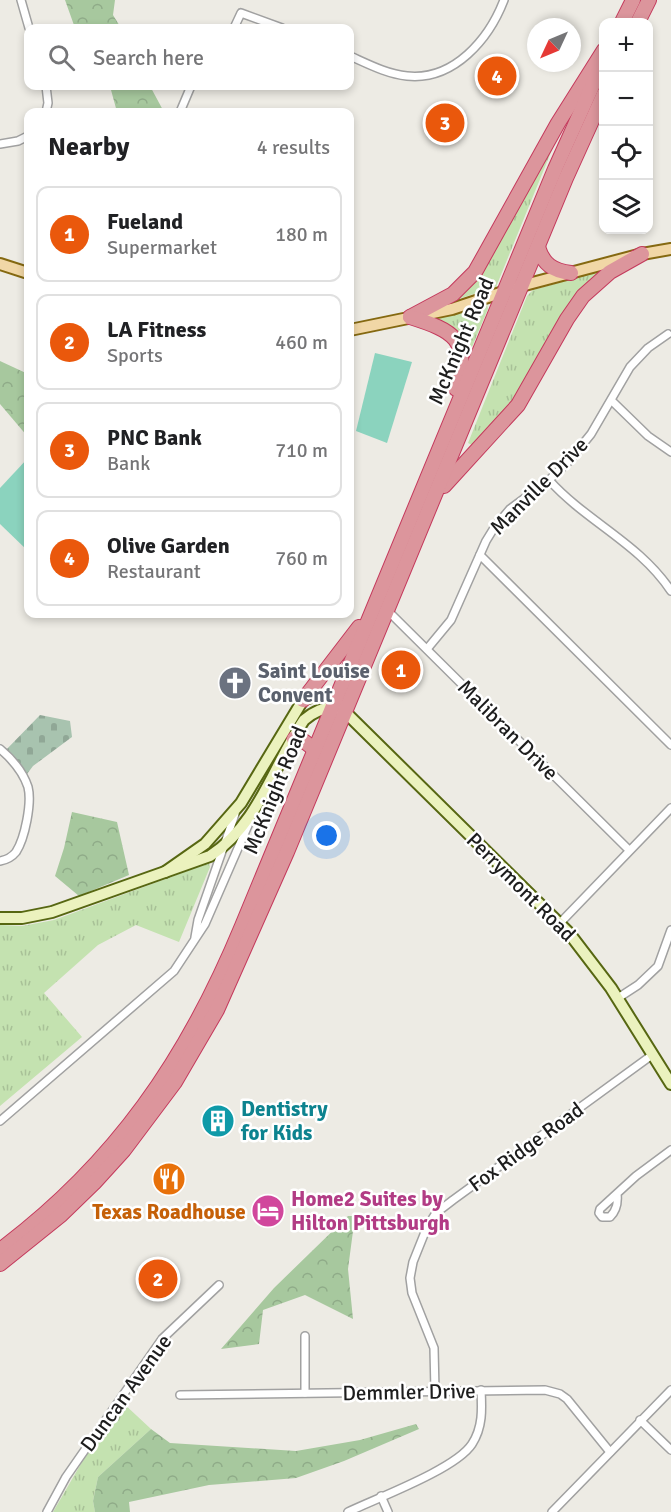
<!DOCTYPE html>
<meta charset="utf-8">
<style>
body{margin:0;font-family:Signika,sans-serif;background:#f6f6f6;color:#202124}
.controls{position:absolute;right:18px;top:18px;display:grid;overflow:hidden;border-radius:12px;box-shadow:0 3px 9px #0003}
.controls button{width:54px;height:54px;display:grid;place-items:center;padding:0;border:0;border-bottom:2px solid #e0e0e0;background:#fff;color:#202124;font:30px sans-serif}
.compass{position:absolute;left:527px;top:18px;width:54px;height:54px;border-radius:50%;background:#fff;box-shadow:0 3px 9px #0003;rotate:226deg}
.you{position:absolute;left:327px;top:836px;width:21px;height:21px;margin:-15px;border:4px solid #fff;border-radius:50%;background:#1a73e8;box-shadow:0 0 0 9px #1a73e833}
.badge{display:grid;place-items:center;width:39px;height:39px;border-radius:50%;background:#ea580c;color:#fff;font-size:20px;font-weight:700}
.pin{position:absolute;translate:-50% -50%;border:3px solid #fff;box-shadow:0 2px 6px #0006}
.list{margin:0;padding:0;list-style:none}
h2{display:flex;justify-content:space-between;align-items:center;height:78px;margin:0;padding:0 24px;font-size:26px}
h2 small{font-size:20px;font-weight:400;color:#757577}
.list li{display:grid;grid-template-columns:39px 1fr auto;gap:18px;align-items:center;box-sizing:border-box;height:96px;margin:0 12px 12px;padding:0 12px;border:2px solid #e0e0e0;border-radius:12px}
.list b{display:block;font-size:22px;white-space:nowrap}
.list p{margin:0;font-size:20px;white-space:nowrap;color:#757577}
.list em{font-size:20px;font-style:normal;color:#757577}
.icon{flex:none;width:33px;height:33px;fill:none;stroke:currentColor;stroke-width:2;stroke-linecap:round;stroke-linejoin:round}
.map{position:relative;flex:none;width:671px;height:1512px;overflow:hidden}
.search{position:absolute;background:#fff;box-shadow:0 3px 9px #0003;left:24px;top:24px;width:330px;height:66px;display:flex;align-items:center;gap:15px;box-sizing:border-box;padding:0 21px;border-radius:12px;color:#757577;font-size:22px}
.panel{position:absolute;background:#fff;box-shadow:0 3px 9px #0003;left:24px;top:108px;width:330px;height:510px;border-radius:12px}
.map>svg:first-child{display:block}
.grass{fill:url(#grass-tufts)}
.forest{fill:url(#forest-crowns)}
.cemetery{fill:url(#cemetery-stones)}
.pitch{fill:#8bd3be}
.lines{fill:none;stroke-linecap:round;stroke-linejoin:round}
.street-casing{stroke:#a1a1a1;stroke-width:10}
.secondary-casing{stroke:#576712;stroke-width:14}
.primary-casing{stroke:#856911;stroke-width:14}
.highway-casing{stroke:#c4395c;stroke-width:16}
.street{stroke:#fff;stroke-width:7}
.secondary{stroke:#ebf2be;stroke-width:10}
.primary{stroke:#f1d7a6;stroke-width:10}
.highway{stroke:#dc959c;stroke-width:14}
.labels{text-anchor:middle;stroke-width:5;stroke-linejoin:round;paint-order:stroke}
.street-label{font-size:21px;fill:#1d1d1d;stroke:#fff}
.worship-label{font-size:21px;font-weight:bold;fill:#5b616d;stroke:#fff;text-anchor:start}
.culture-label{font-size:21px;font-weight:bold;fill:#0d838f;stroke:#fff;text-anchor:start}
.hotel-label{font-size:21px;font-weight:bold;fill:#b23c85;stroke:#fff;text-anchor:start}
.food-label{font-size:21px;font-weight:bold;fill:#c56008;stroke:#fff}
</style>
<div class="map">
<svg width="671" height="1512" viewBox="0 0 671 1512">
<defs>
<pattern id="grass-tufts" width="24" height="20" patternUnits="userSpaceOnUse" patternTransform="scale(1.5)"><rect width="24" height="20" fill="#c4e2b0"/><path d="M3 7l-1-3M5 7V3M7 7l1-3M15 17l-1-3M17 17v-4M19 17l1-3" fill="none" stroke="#a8c197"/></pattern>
<pattern id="forest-crowns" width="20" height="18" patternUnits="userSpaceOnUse" patternTransform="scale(1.5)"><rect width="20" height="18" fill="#a7c89e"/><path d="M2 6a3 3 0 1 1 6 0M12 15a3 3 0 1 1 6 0" fill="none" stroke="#8fab88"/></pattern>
<pattern id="cemetery-stones" width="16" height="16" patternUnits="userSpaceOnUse" patternTransform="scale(1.5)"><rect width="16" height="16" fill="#a8c3af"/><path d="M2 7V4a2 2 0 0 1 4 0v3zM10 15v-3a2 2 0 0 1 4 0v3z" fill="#90a796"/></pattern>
</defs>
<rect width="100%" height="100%" fill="#edebe4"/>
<!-- grass -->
<g class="grass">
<path d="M558,135L496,287L445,303L457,295Z"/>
<path d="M601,271L512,405L474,446L468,443L527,296L533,290Z"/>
<path d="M487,304L488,309L469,354H466L436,319Z"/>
<path d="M209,863L210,867L179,942L136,925L98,945L44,993L82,1037L0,1106V925L22,926L54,920Z"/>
<path d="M122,1402L151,1429L98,1477L93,1501L95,1512H53L82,1462Z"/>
</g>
<!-- forest -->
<g class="forest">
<path d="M65,0H115L113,15L121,28H75Z"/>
<path d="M107,86H150L164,112H117L111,90Z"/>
<path d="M0,361L28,374V437L0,404Z"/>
<path d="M72,812L117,822L129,875L79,896L55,876L64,848Z"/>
<path d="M348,1216H355L348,1269L353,1319L305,1295L263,1310L259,1344L221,1349L274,1288Z"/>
<path d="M416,1424L419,1429L344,1461L296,1478L209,1485L129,1502L130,1512H95L93,1501L98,1477L151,1429L170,1443L296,1451L360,1440Z"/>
</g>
<!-- cemetery -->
<path class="cemetery" d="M40,715L70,721L72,737L33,766L24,778L4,752Z"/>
<!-- pitch -->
<g class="pitch">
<path d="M375,353L412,362L387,443L356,431Z"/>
<path d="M28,458V551L0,524V488Z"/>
</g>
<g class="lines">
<defs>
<g id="street">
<path d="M21,0L29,28"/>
<path d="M234,28L241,13L282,28"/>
<path d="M350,56C368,64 387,74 407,76C454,81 489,39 504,0"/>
<path d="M46,86L48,103L46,112"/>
<path d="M180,112L191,86"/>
<path d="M0,144L18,141L28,136"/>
<path d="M612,401L648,436L671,452"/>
<path d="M549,480C587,522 639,543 671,591"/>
<path d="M480,555L671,745"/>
<path d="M387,610L629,850"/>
<path d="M427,649L451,620L486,541L494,528L510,509L549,480L569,461L591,434L630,367L648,348L668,334"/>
<path d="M0,749C12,759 23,772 28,787C32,803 25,838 16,852C12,857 6,860 0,861"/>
<path d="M560,923L671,808"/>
<path d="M195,937L198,920L235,814"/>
<path d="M618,998L638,985L658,966L671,930"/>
<path d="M0,1121L174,971L205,924L249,823"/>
<path d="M617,1194C618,1203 617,1210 610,1217H602L599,1213L600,1209L636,1176L671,1150"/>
<path d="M305,1336V1393"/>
<path d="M435,1391L434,1348L412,1293L410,1278L413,1262L427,1227L436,1213L453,1200L652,1055"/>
<path d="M180,1395L545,1390L560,1394L567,1399L610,1452"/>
<path d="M640,1420L671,1450"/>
<path d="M381,1496L388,1512"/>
<path d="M47,1512L66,1477L162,1339L219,1285"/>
<path d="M348,1512C377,1498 456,1469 472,1444C483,1427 482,1409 481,1390"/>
<path d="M552,1512L671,1390"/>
</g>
<g id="secondary">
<path d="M165,872L205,844L241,803L303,700L316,695L334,701L569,933L611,988L671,1084"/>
<path d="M0,918H22L52,912L210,856C259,824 273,766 304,720C312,713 326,705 336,709"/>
</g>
<g id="primary">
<path d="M0,264L28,273"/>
<path d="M350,330L452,309L521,286L642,254L671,249"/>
</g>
<g id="highway">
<path d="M622,22L633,0"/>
<path d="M638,22L649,0"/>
<path d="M538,247C543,264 553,271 571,273"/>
<path d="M410,317L453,294L475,272L558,123L604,50"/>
<path d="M410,317C454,331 471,339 456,389"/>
<path d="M444,486L518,405L567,319L583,296L610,272L642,254"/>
<path d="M303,700L359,627"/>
<path d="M294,739L305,742L314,749"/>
<path d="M0,1250C116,1163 187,1059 242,926L555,169L604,60"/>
<path d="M0,1264L61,1215L94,1183L124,1150L175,1082L217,1010L287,852L566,178L604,94"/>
</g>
</defs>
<!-- street casing -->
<use href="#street" class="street-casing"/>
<!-- secondary casing -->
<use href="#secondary" class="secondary-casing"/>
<!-- primary casing -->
<use href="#primary" class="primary-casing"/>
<!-- highway casing -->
<use href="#highway" class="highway-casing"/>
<!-- street -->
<use href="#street" class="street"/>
<!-- secondary -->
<use href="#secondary" class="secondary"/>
<!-- primary -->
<use href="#primary" class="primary"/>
<!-- highway -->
<use href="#highway" class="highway"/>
</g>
<!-- icons -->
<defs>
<symbol id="church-disc" viewBox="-11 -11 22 22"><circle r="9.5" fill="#6b7280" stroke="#fff"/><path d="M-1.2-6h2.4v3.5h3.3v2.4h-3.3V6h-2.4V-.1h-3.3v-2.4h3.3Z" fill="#fff"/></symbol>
<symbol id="building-disc" viewBox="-11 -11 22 22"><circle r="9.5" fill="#0f9aa8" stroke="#fff"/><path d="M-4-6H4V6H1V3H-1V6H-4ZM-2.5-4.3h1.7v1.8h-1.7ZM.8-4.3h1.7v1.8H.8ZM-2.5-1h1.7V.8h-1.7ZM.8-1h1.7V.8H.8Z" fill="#fff"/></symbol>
<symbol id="restaurant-disc" viewBox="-11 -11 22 22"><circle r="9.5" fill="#e8710a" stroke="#fff"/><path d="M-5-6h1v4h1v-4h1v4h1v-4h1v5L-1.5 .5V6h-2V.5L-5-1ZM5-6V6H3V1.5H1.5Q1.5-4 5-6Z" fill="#fff"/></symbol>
<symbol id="hotel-disc" viewBox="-11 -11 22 22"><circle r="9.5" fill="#d1479c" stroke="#fff"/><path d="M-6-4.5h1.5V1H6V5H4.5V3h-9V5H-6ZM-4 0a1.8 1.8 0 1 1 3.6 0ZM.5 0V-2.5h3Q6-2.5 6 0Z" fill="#fff"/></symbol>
</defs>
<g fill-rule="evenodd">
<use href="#church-disc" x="216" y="664" width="38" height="38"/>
<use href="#building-disc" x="199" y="1102" width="38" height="38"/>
<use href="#restaurant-disc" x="150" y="1160" width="38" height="38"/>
<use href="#hotel-disc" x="249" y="1192" width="38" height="38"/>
</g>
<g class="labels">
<!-- street labels -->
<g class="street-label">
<text transform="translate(461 341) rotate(-67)" y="7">McKnight Road</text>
<text transform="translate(539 486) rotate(-45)" y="7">Manville Drive</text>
<text transform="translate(508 730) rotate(45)" y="7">Malibran Drive</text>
<text transform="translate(275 790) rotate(-68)" y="7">McKnight Road</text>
<text transform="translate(521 887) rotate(45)" y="7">Perrymont Road</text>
<text transform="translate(526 1147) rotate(-36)" y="7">Fox Ridge Road</text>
<text transform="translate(409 1392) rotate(-1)" y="7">Demmler Drive</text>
<text transform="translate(126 1393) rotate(-54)" y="7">Duncan Avenue</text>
</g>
<!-- worship labels -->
<g class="worship-label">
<text x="258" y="678">Saint Louise<tspan x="258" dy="24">Convent</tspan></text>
</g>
<!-- culture labels -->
<g class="culture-label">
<text x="241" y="1116">Dentistry<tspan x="241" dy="24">for Kids</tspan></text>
</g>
<!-- hotel labels -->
<g class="hotel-label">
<text x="291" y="1206">Home2 Suites by<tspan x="291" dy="24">Hilton Pittsburgh</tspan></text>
</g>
<!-- food labels -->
<g class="food-label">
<text x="169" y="1219">Texas Roadhouse</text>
</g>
</g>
</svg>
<div class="controls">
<button>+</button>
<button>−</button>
<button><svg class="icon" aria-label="locate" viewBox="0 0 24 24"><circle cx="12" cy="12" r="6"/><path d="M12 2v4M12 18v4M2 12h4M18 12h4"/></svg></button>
<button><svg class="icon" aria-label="layers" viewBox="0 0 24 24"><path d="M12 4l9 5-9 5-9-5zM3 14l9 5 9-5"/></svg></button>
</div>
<svg class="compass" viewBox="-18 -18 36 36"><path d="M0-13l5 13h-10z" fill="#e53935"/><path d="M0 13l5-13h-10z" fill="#757577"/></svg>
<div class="you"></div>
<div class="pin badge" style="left:401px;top:670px">1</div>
<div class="pin badge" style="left:158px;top:1279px">2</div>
<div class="pin badge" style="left:445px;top:123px">3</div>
<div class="pin badge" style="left:497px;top:76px">4</div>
<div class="search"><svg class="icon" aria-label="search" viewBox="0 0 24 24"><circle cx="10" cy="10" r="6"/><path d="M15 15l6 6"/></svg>Search here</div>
<section class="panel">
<h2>Nearby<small>4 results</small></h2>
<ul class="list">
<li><span class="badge">1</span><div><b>Fueland</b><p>Supermarket</p></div><em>180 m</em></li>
<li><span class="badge">2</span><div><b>LA Fitness</b><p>Sports</p></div><em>460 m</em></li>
<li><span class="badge">3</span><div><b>PNC Bank</b><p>Bank</p></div><em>710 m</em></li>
<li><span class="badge">4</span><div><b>Olive Garden</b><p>Restaurant</p></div><em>760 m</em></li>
</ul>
</section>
</div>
